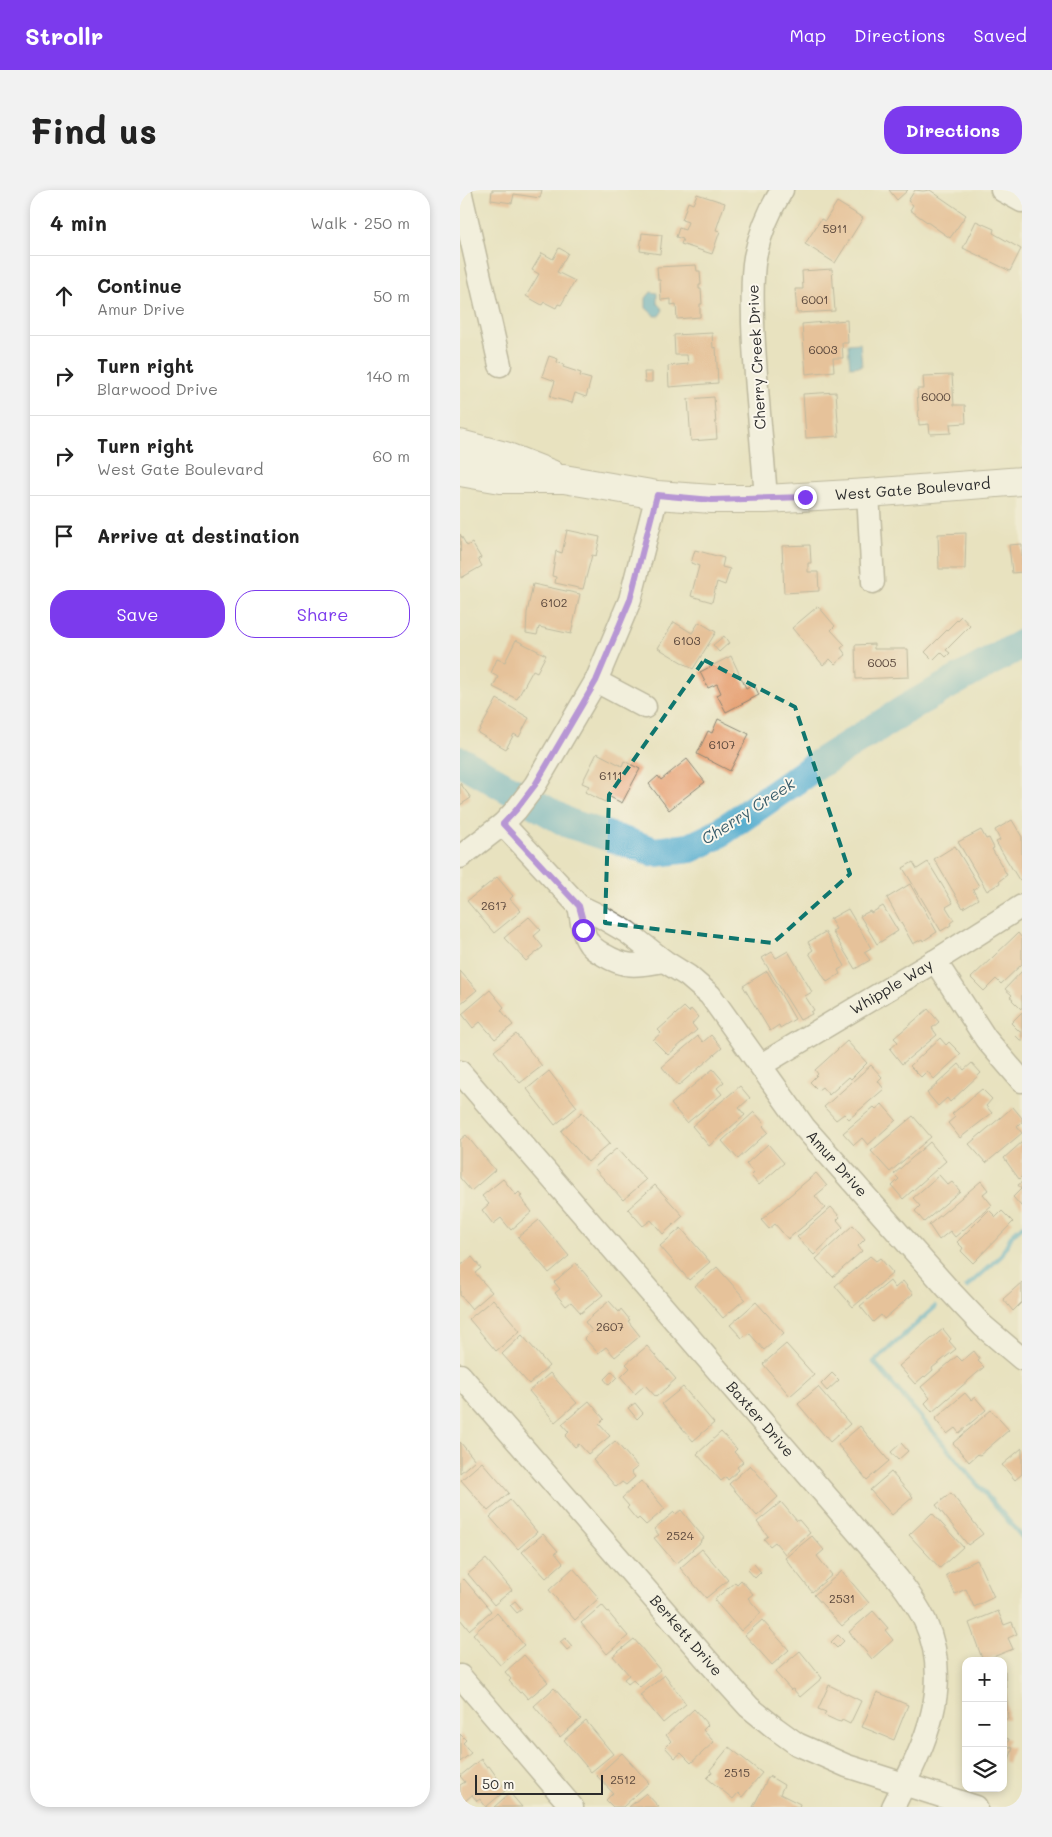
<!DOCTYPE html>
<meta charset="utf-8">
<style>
body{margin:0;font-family:Mali,sans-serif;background:#f2f2f2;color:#222}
.controls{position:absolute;right:15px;bottom:15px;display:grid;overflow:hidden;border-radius:10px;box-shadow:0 2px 8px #0003}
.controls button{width:45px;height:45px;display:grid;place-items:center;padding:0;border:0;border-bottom:1px solid #e0e0e0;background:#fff;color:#222;font:25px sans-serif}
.scale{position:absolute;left:15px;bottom:12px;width:128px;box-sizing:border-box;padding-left:5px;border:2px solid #2b2b2b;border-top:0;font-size:14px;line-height:18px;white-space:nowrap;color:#2b2b2b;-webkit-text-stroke:4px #fbf7ec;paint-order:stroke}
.stop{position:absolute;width:15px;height:15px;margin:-11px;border:4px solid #7c3aed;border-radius:50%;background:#fff}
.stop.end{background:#7c3aed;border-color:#fff;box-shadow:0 1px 5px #0008}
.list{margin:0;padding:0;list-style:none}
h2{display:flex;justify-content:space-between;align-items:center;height:65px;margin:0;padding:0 20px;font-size:21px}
h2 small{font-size:16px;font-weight:400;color:#767676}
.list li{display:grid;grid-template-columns:32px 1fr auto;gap:15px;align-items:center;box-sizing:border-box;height:80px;padding:0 20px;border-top:1px solid #e0e0e0}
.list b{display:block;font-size:19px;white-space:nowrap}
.list p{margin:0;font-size:16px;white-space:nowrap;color:#767676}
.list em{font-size:16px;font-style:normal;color:#767676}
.actions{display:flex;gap:10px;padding:15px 20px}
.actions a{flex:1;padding:11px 0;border:1px solid #7c3aed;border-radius:20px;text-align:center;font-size:18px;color:#7c3aed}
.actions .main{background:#7c3aed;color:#fff}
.icon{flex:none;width:28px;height:28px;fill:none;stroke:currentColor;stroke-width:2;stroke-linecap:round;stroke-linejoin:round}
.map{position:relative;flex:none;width:562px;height:1617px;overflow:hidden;border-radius:20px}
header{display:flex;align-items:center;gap:30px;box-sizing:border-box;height:70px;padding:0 25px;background:#7c3aed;color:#fff}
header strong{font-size:24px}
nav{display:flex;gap:28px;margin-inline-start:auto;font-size:18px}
.intro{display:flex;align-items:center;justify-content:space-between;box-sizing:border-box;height:120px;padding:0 30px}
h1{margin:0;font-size:35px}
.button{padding:12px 22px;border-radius:20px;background:#7c3aed;color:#fff;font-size:18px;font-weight:700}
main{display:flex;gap:30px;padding:0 30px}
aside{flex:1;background:#fff;border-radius:20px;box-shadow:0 2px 8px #0003}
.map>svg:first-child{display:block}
.water{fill:#51abce;stroke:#3e6b7c}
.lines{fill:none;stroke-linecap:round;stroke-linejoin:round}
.stream{stroke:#51abce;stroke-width:5}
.river{stroke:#51abce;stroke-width:30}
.building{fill:#e59c6d}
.minor-casing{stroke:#8a8675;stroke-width:25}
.major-casing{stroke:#8a8675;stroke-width:30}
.minor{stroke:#fff;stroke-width:22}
.major{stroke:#fff;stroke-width:28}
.route{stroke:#7c3aed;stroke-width:6}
.marked{fill:none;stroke:#0f766e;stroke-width:4;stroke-dasharray:10 6;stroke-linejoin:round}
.labels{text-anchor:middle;stroke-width:4;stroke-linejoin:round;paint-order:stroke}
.number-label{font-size:12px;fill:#5a473c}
.street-label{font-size:15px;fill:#2b2b2b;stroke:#fbf7ec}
.water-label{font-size:16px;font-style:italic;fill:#3a5e6c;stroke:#fbf7ec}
</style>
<header>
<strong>Strollr</strong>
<nav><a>Map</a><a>Directions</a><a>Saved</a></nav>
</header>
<div class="intro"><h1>Find us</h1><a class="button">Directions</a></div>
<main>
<aside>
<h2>4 min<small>Walk · 250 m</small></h2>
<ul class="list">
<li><svg class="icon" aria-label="ahead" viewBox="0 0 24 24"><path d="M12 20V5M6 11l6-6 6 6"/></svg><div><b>Continue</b><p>Amur Drive</p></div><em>50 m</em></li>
<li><svg class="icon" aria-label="right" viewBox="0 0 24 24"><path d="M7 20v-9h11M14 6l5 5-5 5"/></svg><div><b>Turn right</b><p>Blarwood Drive</p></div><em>140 m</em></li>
<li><svg class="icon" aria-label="right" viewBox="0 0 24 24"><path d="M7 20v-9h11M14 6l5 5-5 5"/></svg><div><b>Turn right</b><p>West Gate Boulevard</p></div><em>60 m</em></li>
<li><svg class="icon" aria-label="arrive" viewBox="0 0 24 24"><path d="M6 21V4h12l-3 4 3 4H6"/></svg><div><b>Arrive at destination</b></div></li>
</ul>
<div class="actions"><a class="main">Save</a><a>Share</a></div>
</aside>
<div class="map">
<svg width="562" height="1617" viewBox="0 0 562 1617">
<rect width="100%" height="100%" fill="#fbf7ec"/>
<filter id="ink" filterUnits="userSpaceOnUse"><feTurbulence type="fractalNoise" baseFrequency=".02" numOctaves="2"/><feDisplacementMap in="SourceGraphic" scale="10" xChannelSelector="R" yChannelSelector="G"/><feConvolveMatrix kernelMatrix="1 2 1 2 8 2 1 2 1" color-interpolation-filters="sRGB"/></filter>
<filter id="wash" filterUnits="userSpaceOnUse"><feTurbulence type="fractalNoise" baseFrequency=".0096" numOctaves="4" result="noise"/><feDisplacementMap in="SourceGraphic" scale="20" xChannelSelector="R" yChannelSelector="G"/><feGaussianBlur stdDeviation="1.12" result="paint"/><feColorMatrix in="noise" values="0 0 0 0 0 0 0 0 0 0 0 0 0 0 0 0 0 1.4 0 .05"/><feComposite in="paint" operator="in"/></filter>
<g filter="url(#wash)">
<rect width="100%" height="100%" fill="#e8e2bf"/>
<!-- water -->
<g class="water">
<path d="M191,102L197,103V113L203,120L199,126H195L186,118V108Z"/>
<path d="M400,153L402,176L390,177L388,154Z"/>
</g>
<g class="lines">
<!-- stream -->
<g class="stream">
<path d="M507,1097L541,1066L552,1045L562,1036"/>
<path d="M475,1117L414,1172L562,1347"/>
</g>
<!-- river -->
<path class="river" d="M0,571L108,633L195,662L230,658L255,646L357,575L454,514L562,454"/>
</g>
<g id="blocks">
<!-- building -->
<g class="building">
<path d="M32,0H82L80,8L54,4L52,13L31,10Z"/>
<path d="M429,0H448L437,10Z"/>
<path d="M455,0L463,1L470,0L506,25L490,48L450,20L453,15L448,11Z"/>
<path d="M237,4L265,13L256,40L260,41L252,64L221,54L223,49L216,47L219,38L225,40L228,32L222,30L228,12L233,14Z"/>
<path d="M377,12L403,28L375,73L345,54L361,29L365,31Z"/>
<path d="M516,31L534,39L533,43L561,59L550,81L503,58Z"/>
<path d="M182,43L202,45L200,64L180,61Z"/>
<path d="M99,58L108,63L97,82L115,91L101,115L98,114L96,118L84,112L82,115L66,106L79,84L72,80L82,63L93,69Z"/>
<path d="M236,75L237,81H240L241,95H239V99H241L242,114H240V127L217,129L216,114L211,115V109L201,110L200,90H198L197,77Z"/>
<path d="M372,79L375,121L337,123L335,99H343L342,81Z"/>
<path d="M387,130L388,153H382L383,168H373L374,181L346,184L342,134Z"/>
<path d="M252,143L253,158L256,157L258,193L209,197L208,176L228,174L227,165H215L214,145Z"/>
<path d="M89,166L98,169L97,172L104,175L103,177L121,183L120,186L131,189L126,207L115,203L112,213L90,207L95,191L82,186Z"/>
<path d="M184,182H192V192H185Z"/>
<path d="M492,185L494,215H505L506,233L490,234L491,243L470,244L469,234L459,235L457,199H464L463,186Z"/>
<path d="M376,202L379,246L346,248L343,204Z"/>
<path d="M254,207L257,249L231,251L228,209Z"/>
<path d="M107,340L140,347L136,366L132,365L123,399L95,393L96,387L92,386L96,361L102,363Z"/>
<path d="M506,343L505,379H479L478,344Z"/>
<path d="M0,344L7,356L12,353L21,368L18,369L22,376L1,388Z"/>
<path d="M562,354V382L552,383L549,355Z"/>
<path d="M350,355L351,373H348V382H358L359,401L324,403L322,356Z"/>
<path d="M235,360L264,368L262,377L270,379L265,395L257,392L252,412L231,406L239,376L231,373Z"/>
<path d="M73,394L120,404L111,444L79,437L77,445L66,443L67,423Z"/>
<path d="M358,416L375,436L371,440L385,455L381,458L386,465L375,474L370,469L363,475L332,438Z"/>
<path d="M501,426L510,436L486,460L490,463L486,467L481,462L473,470L465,462Z"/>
<path d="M214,432L232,443L239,432L256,442L233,479L198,458Z"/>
<path d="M264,446L269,453L259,462L253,455Z"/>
<path d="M56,450L86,465L77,482L73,480L57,509L33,497L38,487L31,483L37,469L45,472Z"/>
<path d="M414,454V459H448L449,487L396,489L395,455Z"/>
<path d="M271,466L286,498L294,494L299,505L266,522L257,505L261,503L257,494L248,498L240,482Z"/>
<path d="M37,509L69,528L59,547L54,544L46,559L18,543Z"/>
<path d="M258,529L289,544L270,581L237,564L248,541L252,543Z"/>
<path d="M137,563L162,576L164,571L180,579L162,613L148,606L145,612L125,602L129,596L122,593Z"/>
<path d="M227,569L245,592L209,620L189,594L198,586L201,590Z"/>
<path d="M0,593L11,608L0,615Z"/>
<path d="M552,630L562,647V688L559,690L536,652L540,650L535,640Z"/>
<path d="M521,640L526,649L529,648L534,658L532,659L547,685L539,691L540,693L527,701L498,652Z"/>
<path d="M495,656L519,696L513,700L518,709L503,718L474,669Z"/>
<path d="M453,672L457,679L468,672L493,713L486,717L494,730L490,733L491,735L481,741L443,678Z"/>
<path d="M37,687L53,706L50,709L61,721L34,743L7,711Z"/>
<path d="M450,694L477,742L463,751L462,749L453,754L427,708Z"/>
<path d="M423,716L438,741L417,754L400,726L410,721L411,723Z"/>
<path d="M388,719L411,758L404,762L410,770L395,779L372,741L376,739L370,729Z"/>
<path d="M69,727L81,740L74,746L83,757L66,771L44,748Z"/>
<path d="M365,742L385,776L378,780L380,784L367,792L349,763L353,760L348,752Z"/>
<path d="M558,743L562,748V774L541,794L536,789L524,801L511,788Z"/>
<path d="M328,761L352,802L345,806L354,820L351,822L352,824L340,830L302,768L312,762L316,768Z"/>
<path d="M0,781L17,800L0,814Z"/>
<path d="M307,781L335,829L320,838L319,835L310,841L283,796Z"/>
<path d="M562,781V817L561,819L552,810L553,809L550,807L552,805L545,799Z"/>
<path d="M30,800L44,817L41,820L53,835L35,849L20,832L13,838L2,824Z"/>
<path d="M224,817L229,822L231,819L238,827L232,834L237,840L208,865L193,850L201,843L198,840Z"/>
<path d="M468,819L479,832L472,838L477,845L442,874L430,859L438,852L434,848Z"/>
<path d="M562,822V852L556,846L560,842L551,833Z"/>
<path d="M56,844L82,876L60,893L34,861Z"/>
<path d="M251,845L262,858L218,896L202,877L238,846L243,852Z"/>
<path d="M480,848L486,855L489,852L501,864L474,889L467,881L461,887L450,876Z"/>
<path d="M387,851L407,873L391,889L389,887L369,905L362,897L358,900L350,892L358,884L355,880Z"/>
<path d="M512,873L521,883L490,912L487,908L478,916L467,903L499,874L504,880Z"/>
<path d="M411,875L422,887L418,891L424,899L389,929L384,924L376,930L364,917Z"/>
<path d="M253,879L264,892L257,898L262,904L227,933L211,914Z"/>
<path d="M89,881L117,917L95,935L67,899Z"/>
<path d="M280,896L290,908L279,918L285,925L249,956L232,936Z"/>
<path d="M522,899L532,909L526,916L532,923L500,948L488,933L495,927L492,924Z"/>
<path d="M422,914L436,930L408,955L402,948L394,955L383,943L414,917L416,919Z"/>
<path d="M553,917L562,928V932L557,937L562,943L526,973L509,954Z"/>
<path d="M122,922L150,953L128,972L101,941Z"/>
<path d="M294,922L305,934L303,936L308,942L278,969L262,951Z"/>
<path d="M453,926L471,947L430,982L411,961Z"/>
<path d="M6,945L35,980L11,1001L0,988V950Z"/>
<path d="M470,952L486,971L443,1009L432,996L439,989L434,984Z"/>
<path d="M562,952V986L559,989L544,968Z"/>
<path d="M308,954L324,973L299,995L291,986L294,983L286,974Z"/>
<path d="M157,958L186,990L163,1010L134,978Z"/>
<path d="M356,983L367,996L355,1006L365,1018L328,1049L315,1034L309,1039L301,1030Z"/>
<path d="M479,985L488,995L492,992L500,1001L464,1032L455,1021L460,1016L453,1008Z"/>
<path d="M43,989L56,1005L59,1002L62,1006L60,1007L72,1022L51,1040L41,1028L33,1034L22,1020L29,1014L22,1006Z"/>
<path d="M521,991L528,1000L523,1004L532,1015L495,1047L490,1041L479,1050L469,1035Z"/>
<path d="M562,992V1017L553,1007L561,999L558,995Z"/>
<path d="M195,995L223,1026L203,1044L191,1030L183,1036L168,1019Z"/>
<path d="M371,1017L380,1027L377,1030L383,1037L354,1065L337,1047Z"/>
<path d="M529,1020L536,1027L542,1021L553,1032L513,1073L501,1061L503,1058L497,1052Z"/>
<path d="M79,1030L109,1066L89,1083L58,1047Z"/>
<path d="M393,1035L405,1049L398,1056L402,1061L373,1087L356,1069Z"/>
<path d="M221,1038L250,1072L229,1090L200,1056Z"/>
<path d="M410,1066L416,1071L420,1068L433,1083L393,1117L375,1096Z"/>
<path d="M12,1067L21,1078L15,1083L32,1102L12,1119L0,1105V1076Z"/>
<path d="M116,1073L143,1105L121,1123L111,1112L106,1116L95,1103L100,1099L94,1092Z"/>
<path d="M257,1077L285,1109L263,1128L235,1096Z"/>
<path d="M430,1091L435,1098L443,1091L453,1104L424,1129L421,1125L413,1132L400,1116Z"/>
<path d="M562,1092V1112L553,1121L543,1109Z"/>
<path d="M33,1109L60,1141L36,1161L9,1129Z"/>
<path d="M149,1111L159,1122L161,1119L170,1130L168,1131L180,1146L155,1167L146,1157L138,1163L124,1148L132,1141L125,1132Z"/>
<path d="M296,1112L324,1143L304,1160L289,1143L282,1148L270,1135Z"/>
<path d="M483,1139L491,1149L489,1151L496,1159L472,1178L473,1180L465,1187L464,1186L455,1194L439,1176Z"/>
<path d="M62,1145L89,1176L69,1194L42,1164Z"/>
<path d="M326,1154L354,1185L330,1206L303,1174Z"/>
<path d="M187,1156L216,1189L196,1207L185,1195L175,1204L161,1187L170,1178L166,1174Z"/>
<path d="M514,1161L520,1169L518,1171L524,1177L472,1222L465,1213L470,1208L461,1197L497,1166L502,1171Z"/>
<path d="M152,1181L157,1187L149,1195L144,1189Z"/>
<path d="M90,1183L117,1213L95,1232L69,1201Z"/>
<path d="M372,1183L379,1190L367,1201L361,1194Z"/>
<path d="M223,1197L254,1233L233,1251L202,1214Z"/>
<path d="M358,1197L390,1234L370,1252L338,1214Z"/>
<path d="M505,1203L511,1210L515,1207L526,1220L499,1243L495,1238L487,1244L475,1229Z"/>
<path d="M129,1211L144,1229L139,1234L150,1246L128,1264L119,1254L115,1257L105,1246L109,1242L102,1234Z"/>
<path d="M175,1213L183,1223L177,1229L168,1218Z"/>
<path d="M531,1220L549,1240L520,1265L518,1264L509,1272L493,1253Z"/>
<path d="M400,1236L429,1271L407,1290L378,1255Z"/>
<path d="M261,1242L277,1259L274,1262L283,1272L277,1277L279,1280L268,1290L266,1287L261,1291L237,1264Z"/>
<path d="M155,1251L178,1277L171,1282L175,1287L166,1295L162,1292L156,1297L133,1270Z"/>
<path d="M0,1252L15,1270L0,1283Z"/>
<path d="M441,1253L448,1261L438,1270L431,1262Z"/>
<path d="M562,1258V1284L555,1290L542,1275Z"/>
<path d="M22,1272L49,1303L28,1321L1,1290Z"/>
<path d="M290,1275L318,1307L297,1326L269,1294Z"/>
<path d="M431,1282L453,1307L432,1325L410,1300Z"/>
<path d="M181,1291L205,1319L186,1335L179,1328L177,1330L167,1318L169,1316L162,1308Z"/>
<path d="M491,1303L523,1344L508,1355L476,1315Z"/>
<path d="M50,1310L77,1342L58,1359L30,1327Z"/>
<path d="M321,1312L337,1331L339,1330L350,1343L325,1364L315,1352L310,1356L304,1349L308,1346L297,1332Z"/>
<path d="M221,1320L244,1348L240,1351L241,1352L216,1374L194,1348L199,1345L194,1339L214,1322L216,1324Z"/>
<path d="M472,1323L503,1357L480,1378L449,1345Z"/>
<path d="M83,1344L98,1361L95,1363L103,1373L86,1388L62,1362Z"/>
<path d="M352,1346L364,1360L357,1366L372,1385L352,1402L325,1368Z"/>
<path d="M242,1359L268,1390L246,1408L220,1378Z"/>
<path d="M26,1369L52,1400L34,1415L8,1384Z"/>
<path d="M517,1370L534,1407L514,1417L506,1399L495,1404L486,1385Z"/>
<path d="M294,1374L301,1382L295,1388L288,1380Z"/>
<path d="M113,1378L139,1408L115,1430L89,1400Z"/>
<path d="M382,1381L409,1413L382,1436L354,1405Z"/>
<path d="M4,1389L31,1421L9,1440L0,1429V1393Z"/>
<path d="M281,1390L293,1404L288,1408L301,1423L281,1441L254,1410L275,1392L277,1394Z"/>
<path d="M55,1411L62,1419L57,1423L50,1415Z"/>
<path d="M142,1415L168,1446L147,1464L121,1433Z"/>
<path d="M413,1421L428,1438L425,1440L433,1450L412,1469L389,1442Z"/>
<path d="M538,1421L544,1435L552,1432L557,1444L548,1448L553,1459L523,1471L509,1433Z"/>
<path d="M37,1423L64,1455L40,1475L13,1444Z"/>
<path d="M302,1430L329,1460L312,1475L285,1445Z"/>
<path d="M378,1445L384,1451L377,1458L371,1452Z"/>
<path d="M105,1448L112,1456L107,1460L100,1452Z"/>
<path d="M174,1449L200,1480L180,1497L173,1490L168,1494L164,1489L169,1485L153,1466Z"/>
<path d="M340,1461L362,1488L340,1507L333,1499L331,1500L315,1482Z"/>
<path d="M64,1465L88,1492L68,1509L62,1502L60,1503L49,1491L51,1489L45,1482Z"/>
<path d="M543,1481H545L548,1529H543Z"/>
<path d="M205,1485L226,1514L203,1533L180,1505Z"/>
<path d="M369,1495L401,1511L390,1534L382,1530L381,1532L377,1531L364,1525L366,1522L358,1519Z"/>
<path d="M94,1498L121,1529L100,1547L74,1516Z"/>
<path d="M417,1502L448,1515L434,1550L402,1537Z"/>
<path d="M234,1519L248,1535L243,1540L254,1552L231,1573L221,1563L215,1568L205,1557L211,1551L206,1545Z"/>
<path d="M126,1531L153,1564L131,1582L104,1550Z"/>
<path d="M0,1544L6,1550L3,1553L11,1563L0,1572Z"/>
<path d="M543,1547L549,1549L546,1556L553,1558L548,1573L543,1571Z"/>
<path d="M269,1557L302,1583L282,1607L278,1603L273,1609L247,1588L252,1583L250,1580Z"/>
<path d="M162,1563L189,1593L163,1617H153L146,1610L153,1603L137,1586Z"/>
<path d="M21,1569L27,1577L29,1576L46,1600L26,1617L20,1609L17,1611L12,1605L5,1611L0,1604V1595L5,1592L0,1586Z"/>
<path d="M309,1586L324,1595L320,1604L340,1614L339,1617H293Z"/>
<path d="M50,1603L62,1617H34Z"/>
<path d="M186,1603L199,1617H169Z"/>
</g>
</g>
</g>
<g filter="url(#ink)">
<use href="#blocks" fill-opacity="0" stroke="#8a8675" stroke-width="1"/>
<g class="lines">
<defs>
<g id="minor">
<path d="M0,0L40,175"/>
<path d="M542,0L562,11"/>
<path d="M408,303L413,392"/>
<path d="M306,309C302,250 295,191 293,133C293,111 291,89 295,67C300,43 309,21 322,0"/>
<path d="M136,491L185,517"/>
<path id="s1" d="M43,634L119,716L138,725L167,742L204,771L228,786L250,805L344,937L489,1100L523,1136L562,1169"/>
<path d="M0,667L43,634L56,620L75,595L136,491L170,410L197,305"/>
<path d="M119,716C122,727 121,740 127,750C131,758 137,761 144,765C167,779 179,775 204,771"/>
<path d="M475,771L526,849L562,891"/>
<path id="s2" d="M301,875L475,771L562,716"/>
<path id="s3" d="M0,882L438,1389C448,1402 458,1416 465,1431C495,1498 463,1557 433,1617"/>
<path id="s4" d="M0,1185L260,1485L289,1517L315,1538L337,1554L387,1576L516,1617"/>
<path d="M0,1486L112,1617"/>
</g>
<g id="major">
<path d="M0,254L45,266L91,284"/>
<path id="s5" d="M0,282L41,289H104L197,305L252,309H306L408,303L562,291"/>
</g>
</defs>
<!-- minor casing -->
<use href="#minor" class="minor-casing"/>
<!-- major casing -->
<use href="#major" class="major-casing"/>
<!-- minor -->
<use href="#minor" class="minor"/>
<!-- major -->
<use href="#major" class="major"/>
</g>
</g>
<g class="lines" filter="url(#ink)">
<!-- route -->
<path class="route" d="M123,740L122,727L119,716L43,634L56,620L75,595L136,491L170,410L197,305L252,310L345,307"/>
</g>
<!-- marked area -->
<path d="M0 0H562V1617H0ZM244,470L335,517L390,684L313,753L145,733L149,605Z" fill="#e8e2bf" fill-opacity=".55" fill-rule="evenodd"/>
<path class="marked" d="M244,470L335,517L390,684L313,753L145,733L149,605Z"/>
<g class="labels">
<!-- number labels -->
<g class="number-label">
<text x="375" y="43">5911</text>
<text x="355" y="114">6001</text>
<text x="363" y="164">6003</text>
<text x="476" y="211">6000</text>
<text x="94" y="417">6102</text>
<text x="227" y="455">6103</text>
<text x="422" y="477">6005</text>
<text x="262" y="559">6107</text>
<text x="151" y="590">6111</text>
<text x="34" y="720">2617</text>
<text x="150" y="1141">2607</text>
<text x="220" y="1350">2524</text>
<text x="382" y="1413">2531</text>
<text x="277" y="1587">2515</text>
<text x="163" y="1594">2512</text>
</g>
<!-- street labels -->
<g class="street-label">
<text transform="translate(297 167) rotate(-93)" y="5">Cherry Creek Drive</text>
<text dy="5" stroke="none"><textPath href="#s5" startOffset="455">West Gate Boulevard</textPath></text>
<text dy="5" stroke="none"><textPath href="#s2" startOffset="152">Whipple Way</textPath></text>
<text dy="5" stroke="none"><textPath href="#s1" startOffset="482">Amur Drive</textPath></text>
<text dy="5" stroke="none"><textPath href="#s3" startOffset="459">Baxter Drive</textPath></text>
<text dy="5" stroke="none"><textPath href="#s4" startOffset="345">Berkett Drive</textPath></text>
</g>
<!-- water labels -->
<g class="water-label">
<text transform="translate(288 621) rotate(-33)" y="6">Cherry Creek</text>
</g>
</g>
</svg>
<div class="controls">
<button>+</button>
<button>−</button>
<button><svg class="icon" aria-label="layers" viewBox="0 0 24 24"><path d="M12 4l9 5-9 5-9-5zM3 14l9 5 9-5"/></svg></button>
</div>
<div class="scale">50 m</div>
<div class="stop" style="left:123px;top:740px"></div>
<div class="stop end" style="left:345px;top:307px"></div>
</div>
</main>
